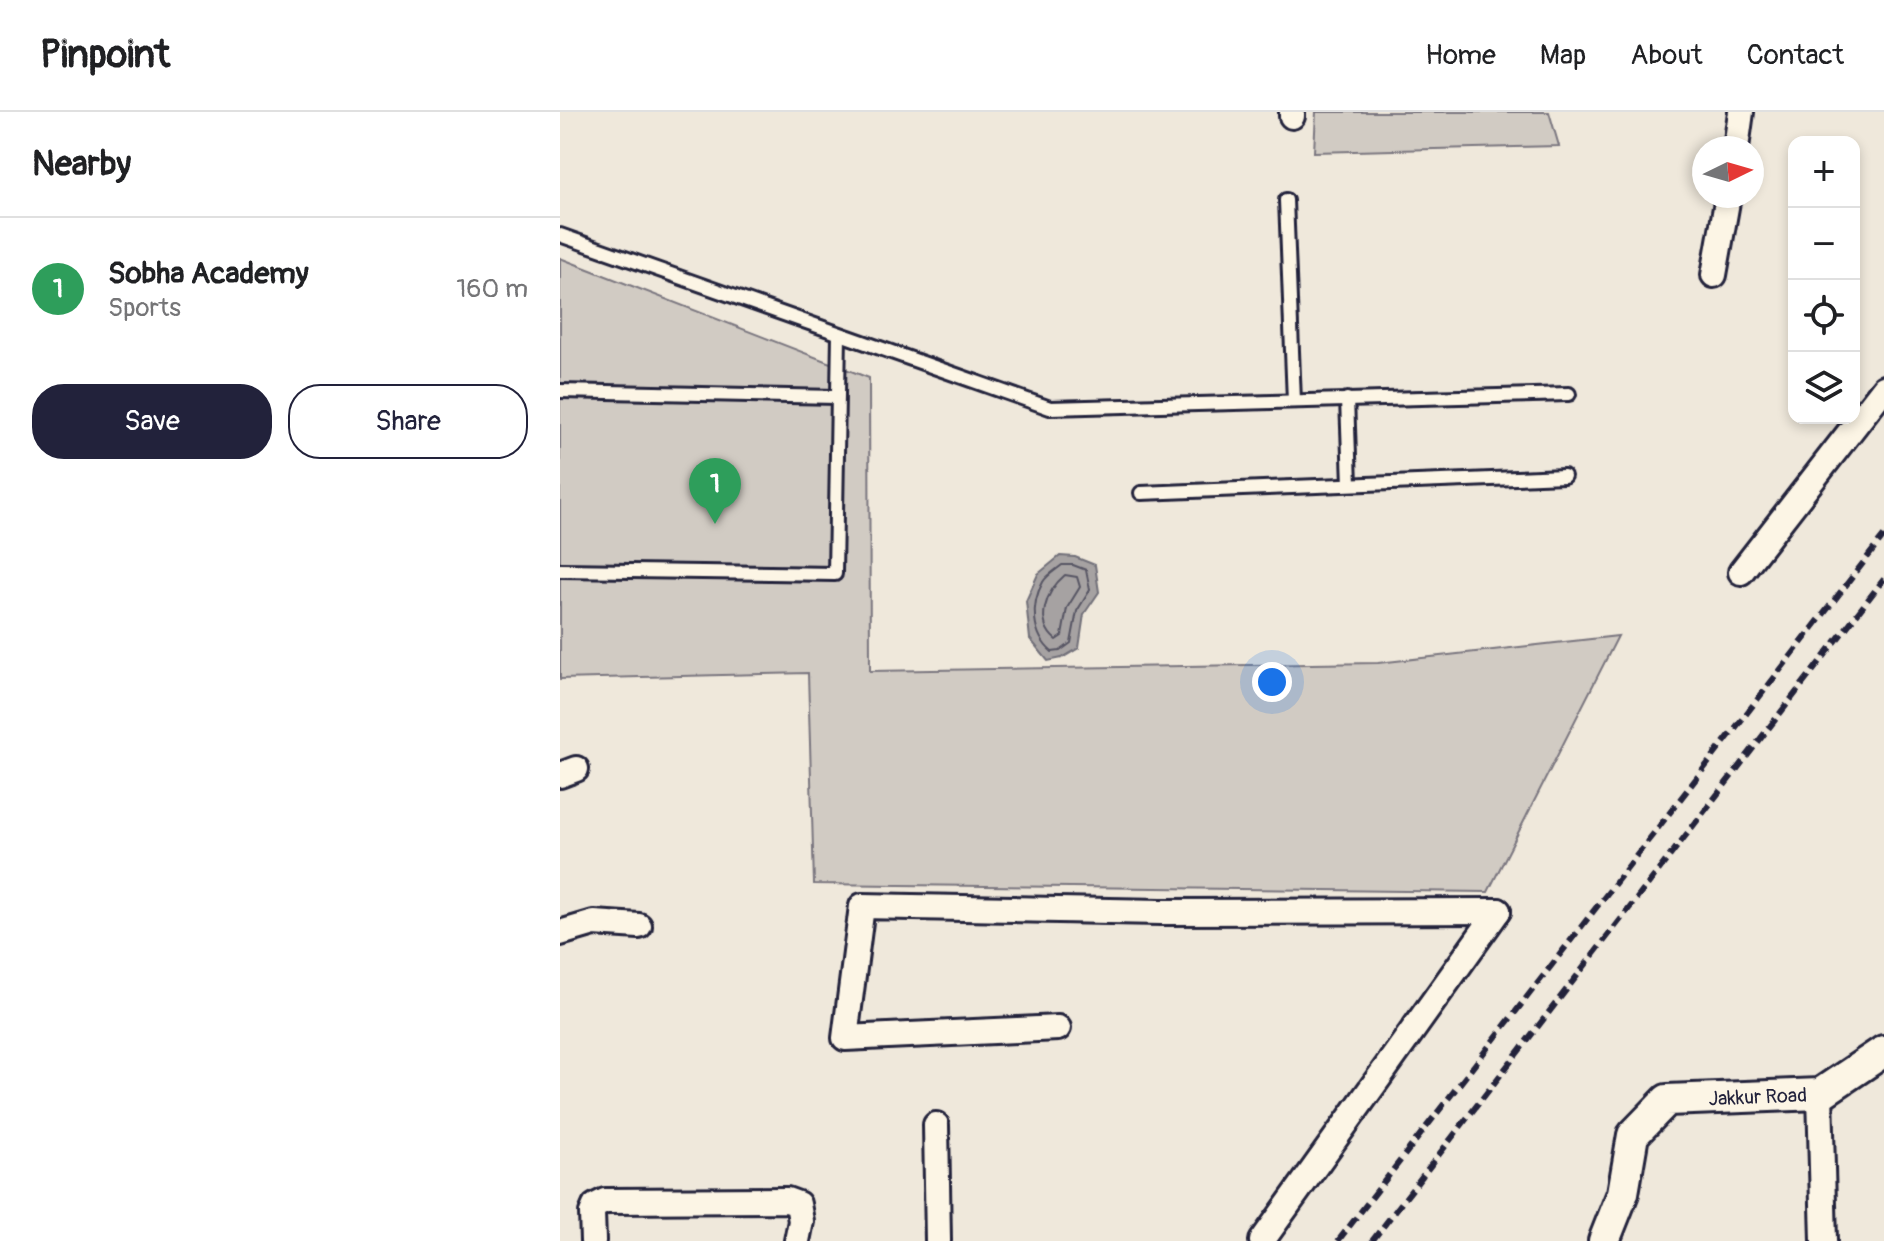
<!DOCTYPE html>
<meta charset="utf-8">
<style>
body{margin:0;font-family:Pangolin,sans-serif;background:#f6f6f6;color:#202124}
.controls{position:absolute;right:24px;top:24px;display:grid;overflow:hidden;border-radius:16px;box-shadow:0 4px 12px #0003}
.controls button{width:72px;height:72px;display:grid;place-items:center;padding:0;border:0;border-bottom:2px solid #e0e0e0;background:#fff;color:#202124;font:40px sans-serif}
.compass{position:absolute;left:1132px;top:24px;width:72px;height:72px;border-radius:50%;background:#fff;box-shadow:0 4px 12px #0003;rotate:85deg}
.you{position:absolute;left:712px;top:570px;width:28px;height:28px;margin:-20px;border:6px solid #fff;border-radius:50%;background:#1a73e8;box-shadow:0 0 0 12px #1a73e833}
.badge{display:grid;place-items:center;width:52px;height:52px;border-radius:50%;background:#22223b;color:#fff;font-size:26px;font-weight:700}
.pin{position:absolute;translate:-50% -66px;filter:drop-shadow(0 2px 4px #0008)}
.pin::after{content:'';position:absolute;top:42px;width:28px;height:24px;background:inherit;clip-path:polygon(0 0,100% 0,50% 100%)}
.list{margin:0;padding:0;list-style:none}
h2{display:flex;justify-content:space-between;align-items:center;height:104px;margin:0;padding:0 32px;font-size:34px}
h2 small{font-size:26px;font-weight:400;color:#757577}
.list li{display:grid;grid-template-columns:52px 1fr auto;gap:24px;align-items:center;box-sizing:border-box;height:144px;padding:0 32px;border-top:2px solid #e0e0e0}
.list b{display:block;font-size:30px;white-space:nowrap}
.list p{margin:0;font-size:26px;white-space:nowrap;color:#757577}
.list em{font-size:26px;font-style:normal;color:#757577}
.actions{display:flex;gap:16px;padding:24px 32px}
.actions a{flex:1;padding:18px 0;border:2px solid #22223b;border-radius:32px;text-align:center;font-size:28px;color:#22223b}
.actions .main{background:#22223b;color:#fff}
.icon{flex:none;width:44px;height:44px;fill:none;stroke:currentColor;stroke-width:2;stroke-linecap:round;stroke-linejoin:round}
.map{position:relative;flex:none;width:1324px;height:1129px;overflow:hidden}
header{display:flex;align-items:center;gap:48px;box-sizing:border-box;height:112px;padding:0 40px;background:#fff;border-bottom:2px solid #e0e0e0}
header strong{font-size:38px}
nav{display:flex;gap:44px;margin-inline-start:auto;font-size:28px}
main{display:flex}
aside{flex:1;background:#fff}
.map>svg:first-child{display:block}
.green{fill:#d1cbc3;stroke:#7a767f;stroke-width:2}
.water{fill:#a6a2a2;stroke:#716f79;stroke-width:2}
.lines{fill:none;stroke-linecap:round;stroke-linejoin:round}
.shore{stroke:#575564;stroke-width:2}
.service-casing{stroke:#22223b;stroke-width:18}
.minor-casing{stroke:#22223b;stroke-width:30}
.tertiary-casing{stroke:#22223b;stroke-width:36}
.service{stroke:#fcf5e5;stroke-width:12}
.minor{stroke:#fcf5e5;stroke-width:24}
.tertiary{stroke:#fcf5e5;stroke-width:30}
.rail{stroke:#22223b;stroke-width:6;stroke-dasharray:12 6;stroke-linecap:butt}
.labels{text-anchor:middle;stroke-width:6;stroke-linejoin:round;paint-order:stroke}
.street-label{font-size:20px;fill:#22223b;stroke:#fcf5e5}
</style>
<header>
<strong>Pinpoint</strong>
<nav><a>Home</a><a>Map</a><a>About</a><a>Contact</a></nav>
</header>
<main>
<aside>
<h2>Nearby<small></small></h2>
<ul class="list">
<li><span class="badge" style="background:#2e9e5b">1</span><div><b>Sobha Academy</b><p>Sports</p></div><em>160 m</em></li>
</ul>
<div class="actions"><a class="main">Save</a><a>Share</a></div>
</aside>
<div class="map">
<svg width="1324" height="1129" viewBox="0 0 1324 1129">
<rect width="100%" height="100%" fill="#efe8db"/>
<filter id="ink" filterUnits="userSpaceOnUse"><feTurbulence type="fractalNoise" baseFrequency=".0125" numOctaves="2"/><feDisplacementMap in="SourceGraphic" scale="16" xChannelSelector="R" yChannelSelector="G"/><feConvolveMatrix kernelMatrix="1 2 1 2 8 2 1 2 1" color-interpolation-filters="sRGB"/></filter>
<g filter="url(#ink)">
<!-- green -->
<g class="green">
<path d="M756,0H989L999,34L754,40Z"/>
<path d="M0,146L309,266L310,559L818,551L1058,524L928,780L254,772L248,561L0,567Z"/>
</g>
<!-- water -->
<path class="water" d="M500,444L515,445L535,453L539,480L524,502L519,536L502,546L488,549L470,527L466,489L478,462Z"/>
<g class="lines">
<!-- shore -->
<g class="shore">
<path d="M502,453H513L526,458L530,478L517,499L511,531L500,539L492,540C472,523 470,493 483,470C487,463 496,458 502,453Z"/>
<path d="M505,463L517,465L520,475L507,496L502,524L496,528C474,510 486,479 505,463Z"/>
</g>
<defs>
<g id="service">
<path d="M726,88L734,289"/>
<path d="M0,123L490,296L1009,282"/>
<path d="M0,279L277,285"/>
<path d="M787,287L790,372"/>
<path d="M581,381L1004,364"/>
<path d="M0,458L275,462L279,222"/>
</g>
<g id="minor">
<path d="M732,4V0"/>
<path d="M1176,36L1181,0"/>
<path d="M1154,163L1168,84"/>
<path d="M1181,460L1324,276"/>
<path d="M0,663L16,657"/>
<path d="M0,821L34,811L79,814"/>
<path d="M498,916L285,926L302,794L601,800L938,799"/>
<path d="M1260,982L1264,1129"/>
<path d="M376,1013L378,1129"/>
<path d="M33,1129L32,1101L35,1094L45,1089L227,1088L238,1092L241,1109L237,1129"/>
<path d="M702,1129L938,799"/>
</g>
<g id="tertiary">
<path id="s1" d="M1044,1129L1063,1081L1073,1023L1107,988L1260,982L1324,939"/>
</g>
</defs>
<!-- service casing -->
<use href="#service" class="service-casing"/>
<!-- minor casing -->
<use href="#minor" class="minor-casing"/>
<!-- tertiary casing -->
<use href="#tertiary" class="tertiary-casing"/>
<!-- service -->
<use href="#service" class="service"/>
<!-- minor -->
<use href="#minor" class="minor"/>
<!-- tertiary -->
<use href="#tertiary" class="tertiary"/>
<!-- rail -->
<g class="rail">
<path d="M778,1129L1324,424"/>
<path d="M812,1129L1324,467"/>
</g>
</g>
</g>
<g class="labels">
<!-- street labels -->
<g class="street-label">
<text dy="7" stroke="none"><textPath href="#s1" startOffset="250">Jakkur Road</textPath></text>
</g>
</g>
</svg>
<div class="controls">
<button>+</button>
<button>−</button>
<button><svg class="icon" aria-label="locate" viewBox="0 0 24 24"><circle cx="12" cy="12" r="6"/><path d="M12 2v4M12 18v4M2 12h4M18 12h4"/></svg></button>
<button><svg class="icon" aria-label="layers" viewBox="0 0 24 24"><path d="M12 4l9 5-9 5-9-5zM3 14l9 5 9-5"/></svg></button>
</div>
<svg class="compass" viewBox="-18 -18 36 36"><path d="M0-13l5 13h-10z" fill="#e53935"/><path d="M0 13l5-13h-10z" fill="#757577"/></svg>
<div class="you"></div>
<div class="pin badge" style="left:155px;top:412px;background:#2e9e5b">1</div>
</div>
</main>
